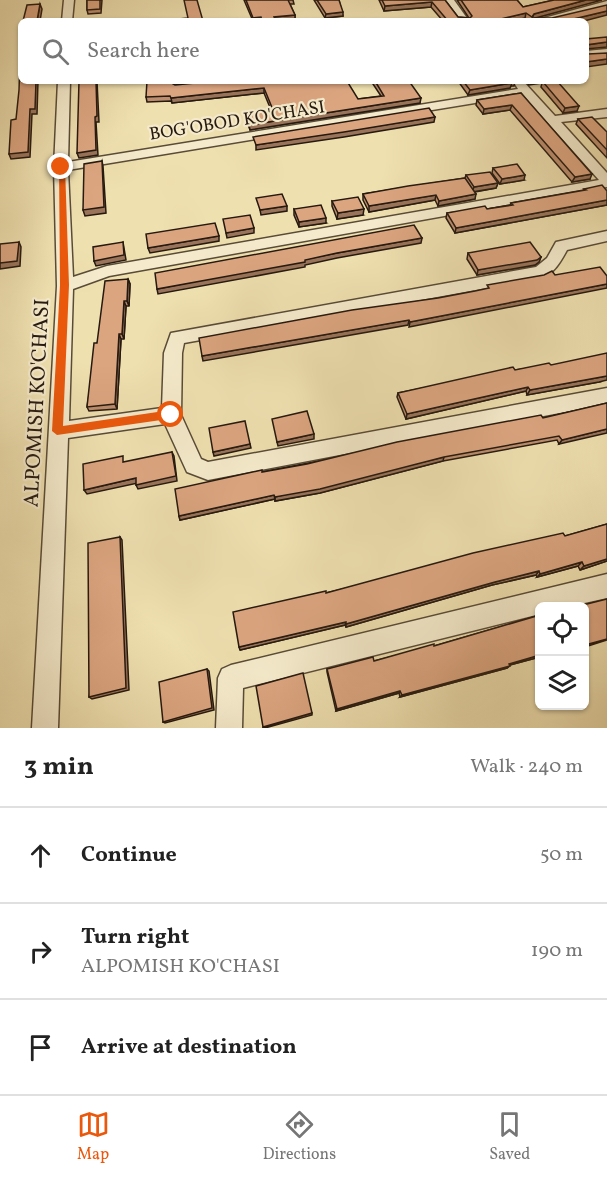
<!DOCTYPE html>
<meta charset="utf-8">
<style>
body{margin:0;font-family:Vollkorn,serif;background:#f2f2f2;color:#222}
.controls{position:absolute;right:18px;bottom:18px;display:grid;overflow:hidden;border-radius:9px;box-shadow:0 2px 4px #0004}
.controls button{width:54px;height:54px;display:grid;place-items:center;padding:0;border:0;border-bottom:2px solid #e0e0e0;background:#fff;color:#222;font:30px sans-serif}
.stop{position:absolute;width:18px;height:18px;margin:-14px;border:4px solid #ea580c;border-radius:50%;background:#fff}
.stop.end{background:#ea580c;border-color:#fff;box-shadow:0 2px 6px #0008}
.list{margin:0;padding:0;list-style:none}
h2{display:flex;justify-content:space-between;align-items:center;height:78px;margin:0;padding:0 24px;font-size:26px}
h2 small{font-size:20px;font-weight:400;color:#767676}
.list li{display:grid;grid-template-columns:39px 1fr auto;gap:18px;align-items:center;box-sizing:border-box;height:96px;padding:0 24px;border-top:2px solid #e0e0e0}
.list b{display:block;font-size:22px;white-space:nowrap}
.list p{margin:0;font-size:20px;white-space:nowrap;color:#767676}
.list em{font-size:20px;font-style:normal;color:#767676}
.icon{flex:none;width:33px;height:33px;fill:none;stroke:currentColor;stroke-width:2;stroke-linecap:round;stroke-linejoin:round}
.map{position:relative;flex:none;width:607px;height:728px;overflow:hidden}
.search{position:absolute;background:#fff;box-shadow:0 2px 4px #0004;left:18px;right:18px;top:18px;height:66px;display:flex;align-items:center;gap:15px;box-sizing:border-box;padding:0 21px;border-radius:9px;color:#767676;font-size:22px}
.sheet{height:366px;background:#fff}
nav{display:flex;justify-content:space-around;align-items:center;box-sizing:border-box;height:84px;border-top:2px solid #e0e0e0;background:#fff;font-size:16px;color:#767676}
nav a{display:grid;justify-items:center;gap:3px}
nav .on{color:#ea580c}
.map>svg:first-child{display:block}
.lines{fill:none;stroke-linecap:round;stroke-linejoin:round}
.street-casing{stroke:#584b37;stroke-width:3}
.street{fill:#f5ebcc;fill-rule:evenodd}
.wall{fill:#bc8e6e;stroke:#26190f;stroke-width:1.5}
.shaded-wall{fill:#99745a;stroke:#26190f;stroke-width:1.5}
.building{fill:#dba580;stroke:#26190f;stroke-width:1.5}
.route{fill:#ea580c}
.labels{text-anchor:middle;stroke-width:4.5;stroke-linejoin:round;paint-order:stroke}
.far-street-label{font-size:18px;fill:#26190f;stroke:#f5ebcc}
.street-label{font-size:21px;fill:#26190f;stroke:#f5ebcc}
</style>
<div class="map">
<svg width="607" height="728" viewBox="0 0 607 728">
<rect width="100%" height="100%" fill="#efe0b0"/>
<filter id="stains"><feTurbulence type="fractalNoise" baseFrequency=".00333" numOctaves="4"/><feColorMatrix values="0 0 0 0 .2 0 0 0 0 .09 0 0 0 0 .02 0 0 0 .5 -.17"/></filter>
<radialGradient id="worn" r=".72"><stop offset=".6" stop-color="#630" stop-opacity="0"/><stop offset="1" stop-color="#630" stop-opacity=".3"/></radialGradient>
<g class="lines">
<defs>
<g id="street">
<path d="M64,0H74L72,21H62Z"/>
<path d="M444,0H454L469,21H459Z"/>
<path d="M607,1V7L550,21H533Z"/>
<path d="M607,49V55L586,57V51Z"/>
<path d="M58,81H70L68,162L518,89L513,81H523L555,116L607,109V117L561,122L607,173V187L109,276L73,289L69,421L162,408L164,353L171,333L536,267L547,258L556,242L607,231V241L567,250C561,261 554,274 541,278L184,343L182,353L181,415L201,459L208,462L607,388V404L208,480L187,472L165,424L68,438L58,728H32L57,286L54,167ZM523,95L599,180L107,266L73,277L68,170Z"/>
<path d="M182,81H222L216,84L176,88L170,85Z"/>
<path d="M607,574V598L571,606H540V614L243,688L242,728H216L218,678L222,669L231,665Z"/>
</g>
</defs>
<!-- street casing -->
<use href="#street" class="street-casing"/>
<!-- street -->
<use href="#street" class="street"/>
</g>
<!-- wall -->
<g class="wall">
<path d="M87,0H102L101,13L88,14L87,10Z"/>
<path d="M244,0H293L294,4H290L295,15V19L277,21H253Z"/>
<path d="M314,0H339L343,16L325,18Z"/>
<path d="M379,0H445L458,17L469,18L457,0H517L523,7L554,0L532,19L531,21L525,18L513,21H443L431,7L384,11Z"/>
<path d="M216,81L358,99L381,96L371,81H409L420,103L250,130L246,119L245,114L271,110L264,93L172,103L171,101L147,102L146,97L170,83L175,85Z"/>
<path d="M458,81H515L514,86H511L510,88L468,95Z"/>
<path d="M525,81H543V82L577,111L563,113L541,87L542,83L529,85Z"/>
<path d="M521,93L590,179L572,182L510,110L483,114L476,105L477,100Z"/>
<path d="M578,119L607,132V158L576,124Z"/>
<path d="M493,168L524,180L500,184L492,173Z"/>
<path d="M466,175L498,183L496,188L475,192V199L438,206L435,200L369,212L363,200V194L465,178Z"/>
<path d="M584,189L607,191V205L455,233L446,218L447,213L487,209L510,205L511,203L584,190Z"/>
<path d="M332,201L363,215L337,219L332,206Z"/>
<path d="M294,209L326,223L299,227L294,215Z"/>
<path d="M468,253L541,257L539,262L535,265L477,275L467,259Z"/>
<path d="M128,279L130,284L129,306H126L124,339H121L117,409L89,411L87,407L97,343Z"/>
<path d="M551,365L599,382L527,395L526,391L406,419L397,397L398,393L515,370Z"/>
<path d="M607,403L559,444L557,440L443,461L320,493L275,501V499L180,520L179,516L262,472L543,418Z"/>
<path d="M607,524V561L580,570L578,566L537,577L536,575L492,585L346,627L345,625L240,650L326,593L565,536Z"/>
<path d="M540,615V657L510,665L507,668L400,697L399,693L336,711L327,672V669L374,661L434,646Z"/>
</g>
<!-- shaded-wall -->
<g class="shaded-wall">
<path d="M586,0H602L532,19L531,21L534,14Z"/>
<path d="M432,2L431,7L384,11L385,6Z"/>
<path d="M40,4L42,9L40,21H37Z"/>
<path d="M607,11V15L584,21H565Z"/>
<path d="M343,12V16L325,18L326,14Z"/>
<path d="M526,13L525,18L513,21H497V20Z"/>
<path d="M295,15V19L274,21V17Z"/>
<path d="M261,17V21H253V18Z"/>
<path d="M481,19V21H459Z"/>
<path d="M607,42V47L586,49V45Z"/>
<path d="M607,59V64L586,67V62Z"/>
<path d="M36,81H38L37,114H32L30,157L11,159L9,154L30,109Z"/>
<path d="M96,81H97L99,122H96L98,155L79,158L77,153L95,117Z"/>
<path d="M512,83L510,88L468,95L470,90Z"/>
<path d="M264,88V93L172,103L171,98Z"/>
<path d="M421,98L420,103L250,130L249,125Z"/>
<path d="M512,105L510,110L483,114L484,109Z"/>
<path d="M579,106L577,111L563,113L565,108Z"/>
<path d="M435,117L434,122L344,137L256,150V145Z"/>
<path d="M102,161L103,166L106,213L85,216L83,210Z"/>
<path d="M592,174L590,179L572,182L575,177Z"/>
<path d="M525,175L524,180L500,184L502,179Z"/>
<path d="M498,183L496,188L472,192L474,187Z"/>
<path d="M476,194L475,199L438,206L439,201Z"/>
<path d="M436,195L435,200L369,212V206Z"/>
<path d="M607,200V205L455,233L456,228Z"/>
<path d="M287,206V211L261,215L260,210Z"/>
<path d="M364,209L363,215L337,219L338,213Z"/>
<path d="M326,218V223L299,227V222Z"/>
<path d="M254,228V233L227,238L226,233Z"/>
<path d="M219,236V241L150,253L148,248Z"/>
<path d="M422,238L421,243L337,258L305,265V267L158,294L157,289L337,253Z"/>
<path d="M19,242L21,247L20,266L0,269V263Z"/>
<path d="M123,242L126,260L96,266L94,261Z"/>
<path d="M541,257L539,262L535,265L477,275L478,270Z"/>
<path d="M128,279L130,284L129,306L127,301Z"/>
<path d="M607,284V288L409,327L410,322Z"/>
<path d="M124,301L126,306L124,339L122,334Z"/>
<path d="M409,320L408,325L203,361L202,356Z"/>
<path d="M119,334L121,339L117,409L115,404Z"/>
<path d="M607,376V380L599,382L527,395L530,390Z"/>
<path d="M528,387L526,391L406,419L407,414Z"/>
<path d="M607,429V433L559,444L562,440Z"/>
<path d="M314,434V439L278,446L277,442Z"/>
<path d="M250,444L251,448L214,456L213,452Z"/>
<path d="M172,452L174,456L177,481L138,489L136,485Z"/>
<path d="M444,457L443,461L320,493L275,501V497Z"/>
<path d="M136,478L138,483L87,494L84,490Z"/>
<path d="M274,495L275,499L180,520L179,516Z"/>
<path d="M120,537L122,540L129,690L92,699L89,697Z"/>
<path d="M607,559V561L580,570L584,566Z"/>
<path d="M582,562L578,566L537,577L540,574Z"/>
<path d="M539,571L536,575L492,585L346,627V624L495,582Z"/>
<path d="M346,622L345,625L240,650L239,647Z"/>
<path d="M607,639V640L585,647V645Z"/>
<path d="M540,655V657L506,666L509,664Z"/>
<path d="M510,666L507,668L400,697L402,695Z"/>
<path d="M207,669L209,671L214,710L165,723L163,722Z"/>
<path d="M400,691L399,693L336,711L337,709Z"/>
<path d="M312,713V715L265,728H263V727Z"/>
</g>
<!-- building -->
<g class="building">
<path d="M87,0H100V9L87,10Z"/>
<path d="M184,0H197L203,21H160L188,18Z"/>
<path d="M246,0H288L295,15L274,17L276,21H262L261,17L253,18Z"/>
<path d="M317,0H339L343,12L326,14Z"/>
<path d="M382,0H445L458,17L470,18L472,16L461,0H517L523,7L554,0H586L534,14L532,17L526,13L497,20L498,21H483L481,19L459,21H448L432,2L385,6Z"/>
<path d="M40,4L37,21H23L27,5Z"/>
<path d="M607,5V11L565,21H539L535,18H552Z"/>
<path d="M21,31V81H36L35,109H30L28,152L9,154L11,120L16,119L19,90Z"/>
<path d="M607,37V42L586,45V46V39Z"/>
<path d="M586,53L588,54L607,53V59L586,62Z"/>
<path d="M79,81H96L97,116L95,117L96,150L77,153Z"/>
<path d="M147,81H168L175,85L216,81H347L358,99L384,96L375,81H409L421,98L249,125L245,114L273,110L264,88L171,98L170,96L146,97Z"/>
<path d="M463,81H515L510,82L512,83L470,90Z"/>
<path d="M557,81L579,106L565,108L543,82Z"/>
<path d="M521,93L592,174L575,177L512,105L484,109L477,100Z"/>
<path d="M429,108L435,117L344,132L256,145L253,137Z"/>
<path d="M592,117L607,132V150L578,119Z"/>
<path d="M102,161L104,207L83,210L84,164Z"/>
<path d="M517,164L525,175L502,179L493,168Z"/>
<path d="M490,172L498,183L474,187L466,175Z"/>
<path d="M465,178L476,194L439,201L436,195L369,206L363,194L408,186Z"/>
<path d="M602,185L607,191V200L456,228L447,213L485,206L487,209L513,205L511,203L586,190L584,189Z"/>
<path d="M282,194L287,206L260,210L256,198Z"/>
<path d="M358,197L364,209L338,213L332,201Z"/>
<path d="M321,205L326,218L299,222L294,209Z"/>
<path d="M250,215L254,228L226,233L223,219Z"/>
<path d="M215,223L219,236L148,248L146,234Z"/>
<path d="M414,225L422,238L337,253L305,260V262L157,289L155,273Z"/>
<path d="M19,242L17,261L0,263V244Z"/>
<path d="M123,242L124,255L94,261L93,247Z"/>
<path d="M530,242L541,257L537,260L478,270L468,253Z"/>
<path d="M600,267L607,276V284L410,322L409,320L202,356L199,338L352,310L438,298L475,291L489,288L487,285L544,275L552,271L555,275Z"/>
<path d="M128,279L127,301H124L122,334H119L115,404L87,407L94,343H97L105,281Z"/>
<path d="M607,353V376L530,390L528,387L407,414L398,393L513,367L515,370L549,363L551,365Z"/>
<path d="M607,403V429L562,440L559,436L444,457L320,489L275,497L274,495L179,516L175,489L262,470V472L307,464L397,442L541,415L543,418Z"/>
<path d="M307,411L314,434L277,442L272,419Z"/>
<path d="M245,421L250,444L213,452L209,428Z"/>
<path d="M172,452L176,476L136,485V478L84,490L83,464L123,456V462Z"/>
<path d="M607,524V559L584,566L582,562L540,574L539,571L495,582L346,624V622L239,647L233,612L326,591V593L473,553L563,533L565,536Z"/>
<path d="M120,537L126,688L89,697L88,543Z"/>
<path d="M607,599V639L585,645V606H579Z"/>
<path d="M540,615V655L509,664L510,666L402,695L400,691L337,709L327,669L373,657L374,661L434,644V646Z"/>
<path d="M207,669L212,708L163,722L159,682Z"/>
<path d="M303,673L312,713L263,727L256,686Z"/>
</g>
<!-- route -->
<path class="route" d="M59,165L65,167L69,285L63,426L171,410L176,415L175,418L57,435L52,431L60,285Z"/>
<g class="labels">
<!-- far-street labels -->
<g class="far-street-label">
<text transform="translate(237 120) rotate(-9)" y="6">BOG'OBOD KO'CHASI</text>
</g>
<!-- street labels -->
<g class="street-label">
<text transform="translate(36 403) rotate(-87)" y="7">ALPOMISH KO'CHASI</text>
</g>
</g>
<rect width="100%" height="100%" filter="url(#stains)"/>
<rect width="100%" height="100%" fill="url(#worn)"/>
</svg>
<div class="controls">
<button><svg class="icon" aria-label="locate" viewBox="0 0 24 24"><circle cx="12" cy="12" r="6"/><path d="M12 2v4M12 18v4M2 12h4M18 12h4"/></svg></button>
<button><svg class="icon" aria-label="layers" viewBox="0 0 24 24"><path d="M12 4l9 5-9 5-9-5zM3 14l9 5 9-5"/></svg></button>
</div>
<div class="stop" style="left:171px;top:415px"></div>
<div class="stop end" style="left:61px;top:167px"></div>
<div class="search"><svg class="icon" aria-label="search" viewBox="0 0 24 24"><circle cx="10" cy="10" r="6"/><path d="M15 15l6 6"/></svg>Search here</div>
</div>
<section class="sheet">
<h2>3 min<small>Walk · 240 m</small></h2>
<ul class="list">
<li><svg class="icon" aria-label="ahead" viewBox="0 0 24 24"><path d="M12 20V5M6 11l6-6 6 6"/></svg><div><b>Continue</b></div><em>50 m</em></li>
<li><svg class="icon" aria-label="right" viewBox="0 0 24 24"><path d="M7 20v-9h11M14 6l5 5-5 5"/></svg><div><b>Turn right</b><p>ALPOMISH KO'CHASI</p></div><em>190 m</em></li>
<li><svg class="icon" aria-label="arrive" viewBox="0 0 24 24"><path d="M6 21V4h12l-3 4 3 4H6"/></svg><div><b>Arrive at destination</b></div></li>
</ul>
</section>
<nav>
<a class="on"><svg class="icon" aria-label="map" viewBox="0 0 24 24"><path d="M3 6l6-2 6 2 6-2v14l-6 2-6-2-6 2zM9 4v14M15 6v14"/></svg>Map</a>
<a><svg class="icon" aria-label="directions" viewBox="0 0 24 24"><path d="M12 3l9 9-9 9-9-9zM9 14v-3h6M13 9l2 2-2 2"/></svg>Directions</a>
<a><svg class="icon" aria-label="saved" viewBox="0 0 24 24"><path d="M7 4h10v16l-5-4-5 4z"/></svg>Saved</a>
</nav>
